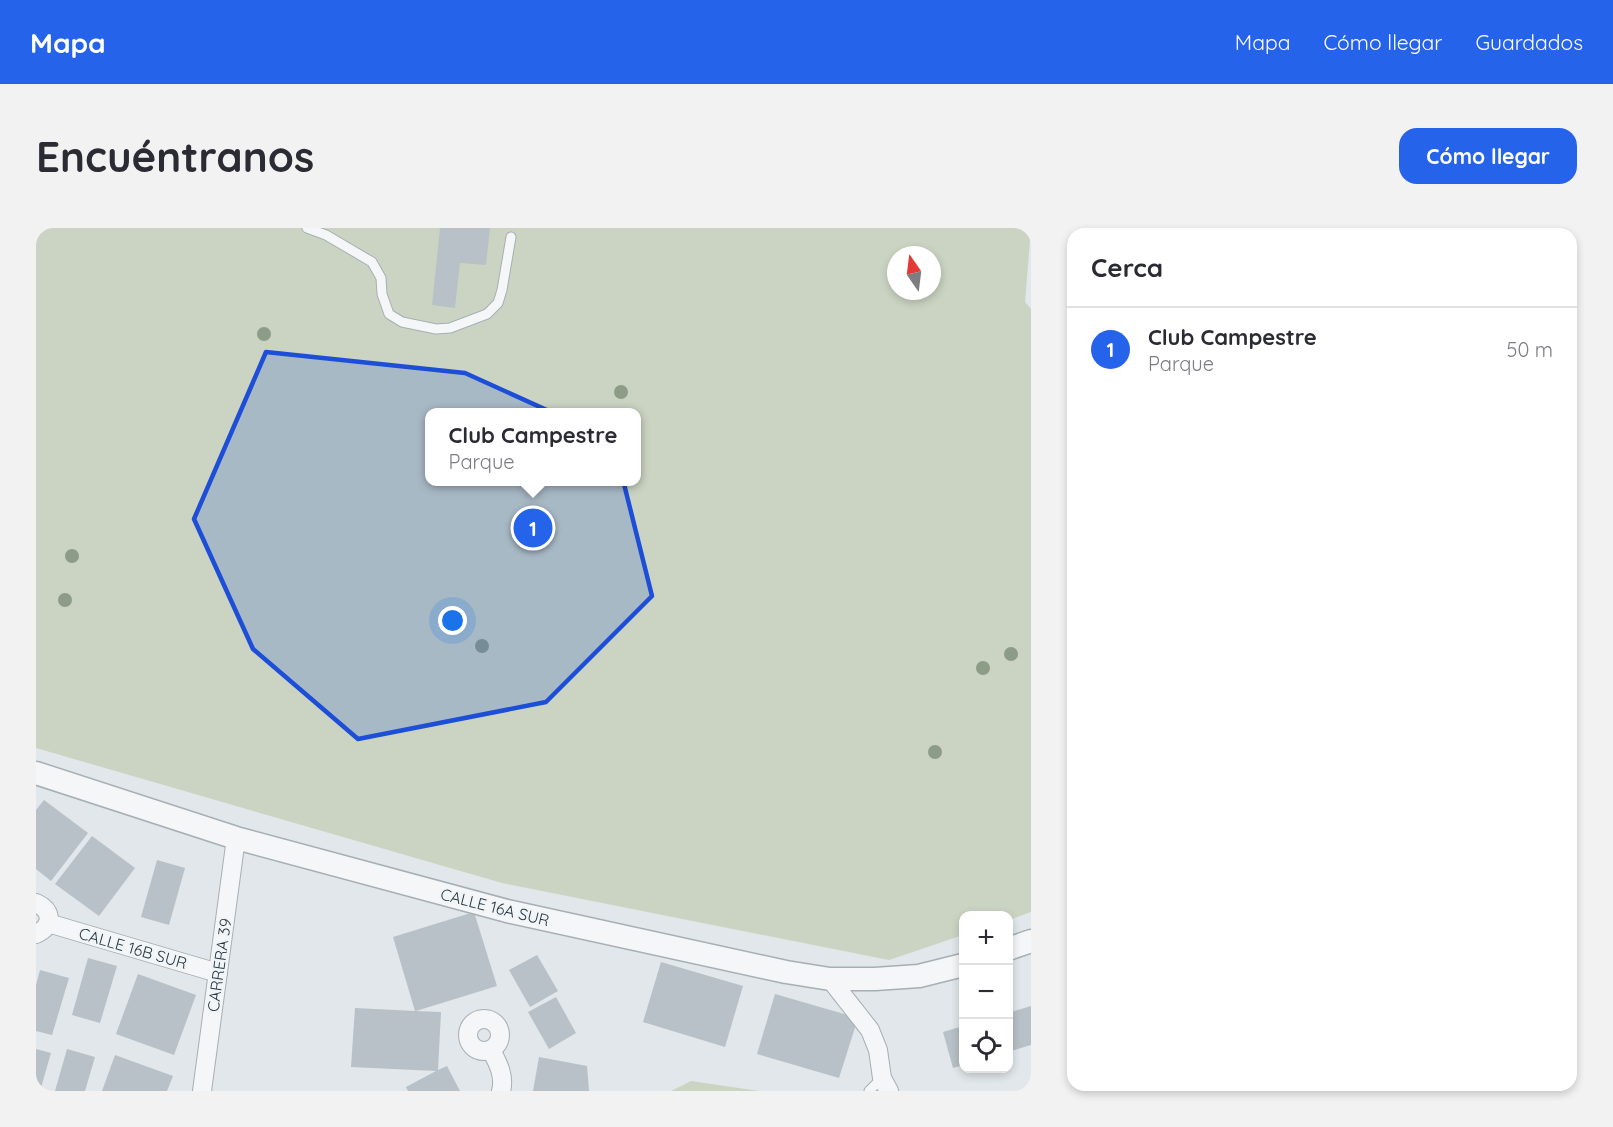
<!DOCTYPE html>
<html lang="es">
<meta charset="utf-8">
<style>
body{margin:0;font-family:Quicksand,sans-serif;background:#f2f2f3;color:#2b2b33}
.controls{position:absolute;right:18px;bottom:18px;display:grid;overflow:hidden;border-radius:12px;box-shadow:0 3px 9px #0003}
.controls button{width:54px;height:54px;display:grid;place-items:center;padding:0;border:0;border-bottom:2px solid #e1e1e2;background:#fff;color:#2b2b33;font:30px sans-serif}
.compass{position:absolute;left:851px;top:18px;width:54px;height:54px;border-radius:50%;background:#fff;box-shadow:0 3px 9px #0003;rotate:346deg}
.you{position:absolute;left:417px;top:393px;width:21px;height:21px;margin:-15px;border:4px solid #fff;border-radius:50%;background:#1a73e8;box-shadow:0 0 0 9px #1a73e833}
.badge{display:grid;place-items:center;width:39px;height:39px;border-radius:50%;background:#2563eb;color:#fff;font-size:20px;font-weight:700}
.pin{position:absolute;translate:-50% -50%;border:3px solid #fff;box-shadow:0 2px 6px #0006}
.popup{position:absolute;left:389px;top:180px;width:216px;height:78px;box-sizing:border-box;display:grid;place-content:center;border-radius:12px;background:#fff;filter:drop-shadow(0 2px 4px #0005);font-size:20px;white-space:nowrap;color:#7c7c81}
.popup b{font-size:22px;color:#2b2b33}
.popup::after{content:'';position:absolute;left:50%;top:100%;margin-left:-12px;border:12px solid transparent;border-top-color:#fff}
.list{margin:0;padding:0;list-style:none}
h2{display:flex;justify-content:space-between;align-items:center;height:78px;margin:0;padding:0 24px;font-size:26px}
h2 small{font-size:20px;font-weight:400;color:#7c7c81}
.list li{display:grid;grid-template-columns:39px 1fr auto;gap:18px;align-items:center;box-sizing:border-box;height:84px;padding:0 24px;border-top:2px solid #e1e1e2}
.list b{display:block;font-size:22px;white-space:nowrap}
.list p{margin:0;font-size:20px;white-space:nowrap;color:#7c7c81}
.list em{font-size:20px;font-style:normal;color:#7c7c81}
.icon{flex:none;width:33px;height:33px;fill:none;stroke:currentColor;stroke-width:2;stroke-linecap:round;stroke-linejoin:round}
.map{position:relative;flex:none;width:995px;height:863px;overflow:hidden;border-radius:18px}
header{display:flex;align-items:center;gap:36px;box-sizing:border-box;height:84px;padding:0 30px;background:#2563eb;color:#fff}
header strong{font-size:28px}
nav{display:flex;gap:33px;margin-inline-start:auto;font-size:21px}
.intro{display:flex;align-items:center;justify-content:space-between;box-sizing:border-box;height:144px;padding:0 36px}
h1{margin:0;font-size:42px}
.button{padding:15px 27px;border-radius:18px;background:#2563eb;color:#fff;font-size:21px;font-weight:700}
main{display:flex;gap:36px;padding:0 36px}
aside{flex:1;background:#fff;border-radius:18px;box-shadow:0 3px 9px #0003}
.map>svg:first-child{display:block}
.green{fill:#cbd4c2;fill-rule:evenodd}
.building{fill:#b8c1c7}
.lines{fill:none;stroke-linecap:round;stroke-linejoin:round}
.service-casing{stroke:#a6afb4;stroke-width:11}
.minor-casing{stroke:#a6afb4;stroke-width:20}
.tertiary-casing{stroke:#a6afb4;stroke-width:25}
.service{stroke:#f4f6f8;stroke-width:9}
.minor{stroke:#f4f6f8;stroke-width:18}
.tertiary{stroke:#f4f6f8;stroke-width:22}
.tree{fill:#8c9c86}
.marked{fill:#1d4ed8;fill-opacity:0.2;stroke:#1d4ed8;stroke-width:4.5;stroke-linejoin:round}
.labels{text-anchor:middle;stroke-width:5;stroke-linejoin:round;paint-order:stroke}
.street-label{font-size:16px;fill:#293842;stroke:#f1f5f7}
</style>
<header>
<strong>Mapa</strong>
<nav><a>Mapa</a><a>Cómo llegar</a><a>Guardados</a></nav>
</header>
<div class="intro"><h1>Encuéntranos</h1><a class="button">Cómo llegar</a></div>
<main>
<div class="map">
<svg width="995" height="863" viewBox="0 0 995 863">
<rect width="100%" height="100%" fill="#e1e7ea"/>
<!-- green -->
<g class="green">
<path d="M0,0H995L989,74L995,81V684L973,692L972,688H927V707L853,732L466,655L0,520ZM860,27H896V63H860ZM394,184H600V254H394Z"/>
<path d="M655,853L723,863H635Z"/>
</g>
<!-- building -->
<g class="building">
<path d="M404,0H454L450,37L424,35L419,80L396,77Z"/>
<path d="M8,572L52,605L15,653L0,641V582Z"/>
<path d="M56,608L99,640L63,688L19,656Z"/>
<path d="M121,632L149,640L133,697L105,689Z"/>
<path d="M438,684L461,758L380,783L405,784L402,842L411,838L424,863H372L370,859L400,843L315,839L319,780L379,783L357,709Z"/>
<path d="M501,727L522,763L494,779L473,742Z"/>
<path d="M52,730L81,738L64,795L36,787Z"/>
<path d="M625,734L707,758L689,819L607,794Z"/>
<path d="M4,742L33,750L16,807L0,803V757Z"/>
<path d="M102,746L160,767L138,827L80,806Z"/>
<path d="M739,766L822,790L803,850L721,826Z"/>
<path d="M520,769L540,805L513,821L492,784Z"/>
<path d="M995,778V817L972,824V785Z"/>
<path d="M927,798V837L917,840L907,804Z"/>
<path d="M0,821L15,825L4,863H0Z"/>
<path d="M31,821L59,829L49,863H19Z"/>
<path d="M79,827L137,848L131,863H66Z"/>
<path d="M503,829L551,838L553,863H497Z"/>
</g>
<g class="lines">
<defs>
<g id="service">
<path d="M271,0L290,7L336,34L345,50L346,66L353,86L366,94L400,101L414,100L451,86L462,75L466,62L475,9"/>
<path d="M833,863L846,850"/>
</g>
<g id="minor">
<path d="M0,675C17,683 17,698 0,706"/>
<path d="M12,695L182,745"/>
<path d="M794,751L834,802L842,822L846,850L853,863"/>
<circle cx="448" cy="807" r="16"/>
<path d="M455,822C462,835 469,848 465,863"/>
<path d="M166,863L200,610"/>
</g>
<g id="tertiary">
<path d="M0,545L200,610L471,683L750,744L794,751H839L883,748L927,737"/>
<path d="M972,721L995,713"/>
</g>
</defs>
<!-- service casing -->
<use href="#service" class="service-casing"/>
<!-- minor casing -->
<use href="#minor" class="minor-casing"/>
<!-- tertiary casing -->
<use href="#tertiary" class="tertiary-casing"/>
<!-- service -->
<use href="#service" class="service"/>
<!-- minor -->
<use href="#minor" class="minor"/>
<!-- tertiary -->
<use href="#tertiary" class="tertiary"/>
</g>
<!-- trees -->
<g class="tree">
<circle cx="228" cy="106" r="7"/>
<circle cx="585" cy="164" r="7"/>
<circle cx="36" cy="328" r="7"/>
<circle cx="29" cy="372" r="7"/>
<circle cx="446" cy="418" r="7"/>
<circle cx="975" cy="426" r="7"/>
<circle cx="947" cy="440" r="7"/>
<circle cx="899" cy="524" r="7"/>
</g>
<!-- marked area -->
<path class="marked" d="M230,124L429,145L577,212L616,368L510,474L322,511L217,421L158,291Z"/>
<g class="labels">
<!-- street labels -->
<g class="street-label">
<text transform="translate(459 679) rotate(14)" y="6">CALLE 16A SUR</text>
<text transform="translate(97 720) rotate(16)" y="6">CALLE 16B SUR</text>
<text transform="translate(183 737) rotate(-82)" y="6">CARRERA 39</text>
</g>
</g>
</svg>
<div class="controls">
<button>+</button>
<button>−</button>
<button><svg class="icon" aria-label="locate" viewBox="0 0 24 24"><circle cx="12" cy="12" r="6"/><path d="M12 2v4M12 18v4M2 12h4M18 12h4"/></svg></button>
</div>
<svg class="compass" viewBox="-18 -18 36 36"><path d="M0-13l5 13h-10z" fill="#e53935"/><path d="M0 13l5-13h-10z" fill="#7c7c81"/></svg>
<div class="you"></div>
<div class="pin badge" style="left:497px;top:300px">1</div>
<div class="popup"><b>Club Campestre</b>Parque</div>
</div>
<aside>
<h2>Cerca<small></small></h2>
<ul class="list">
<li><span class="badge">1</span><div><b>Club Campestre</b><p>Parque</p></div><em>50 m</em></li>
</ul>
</aside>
</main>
